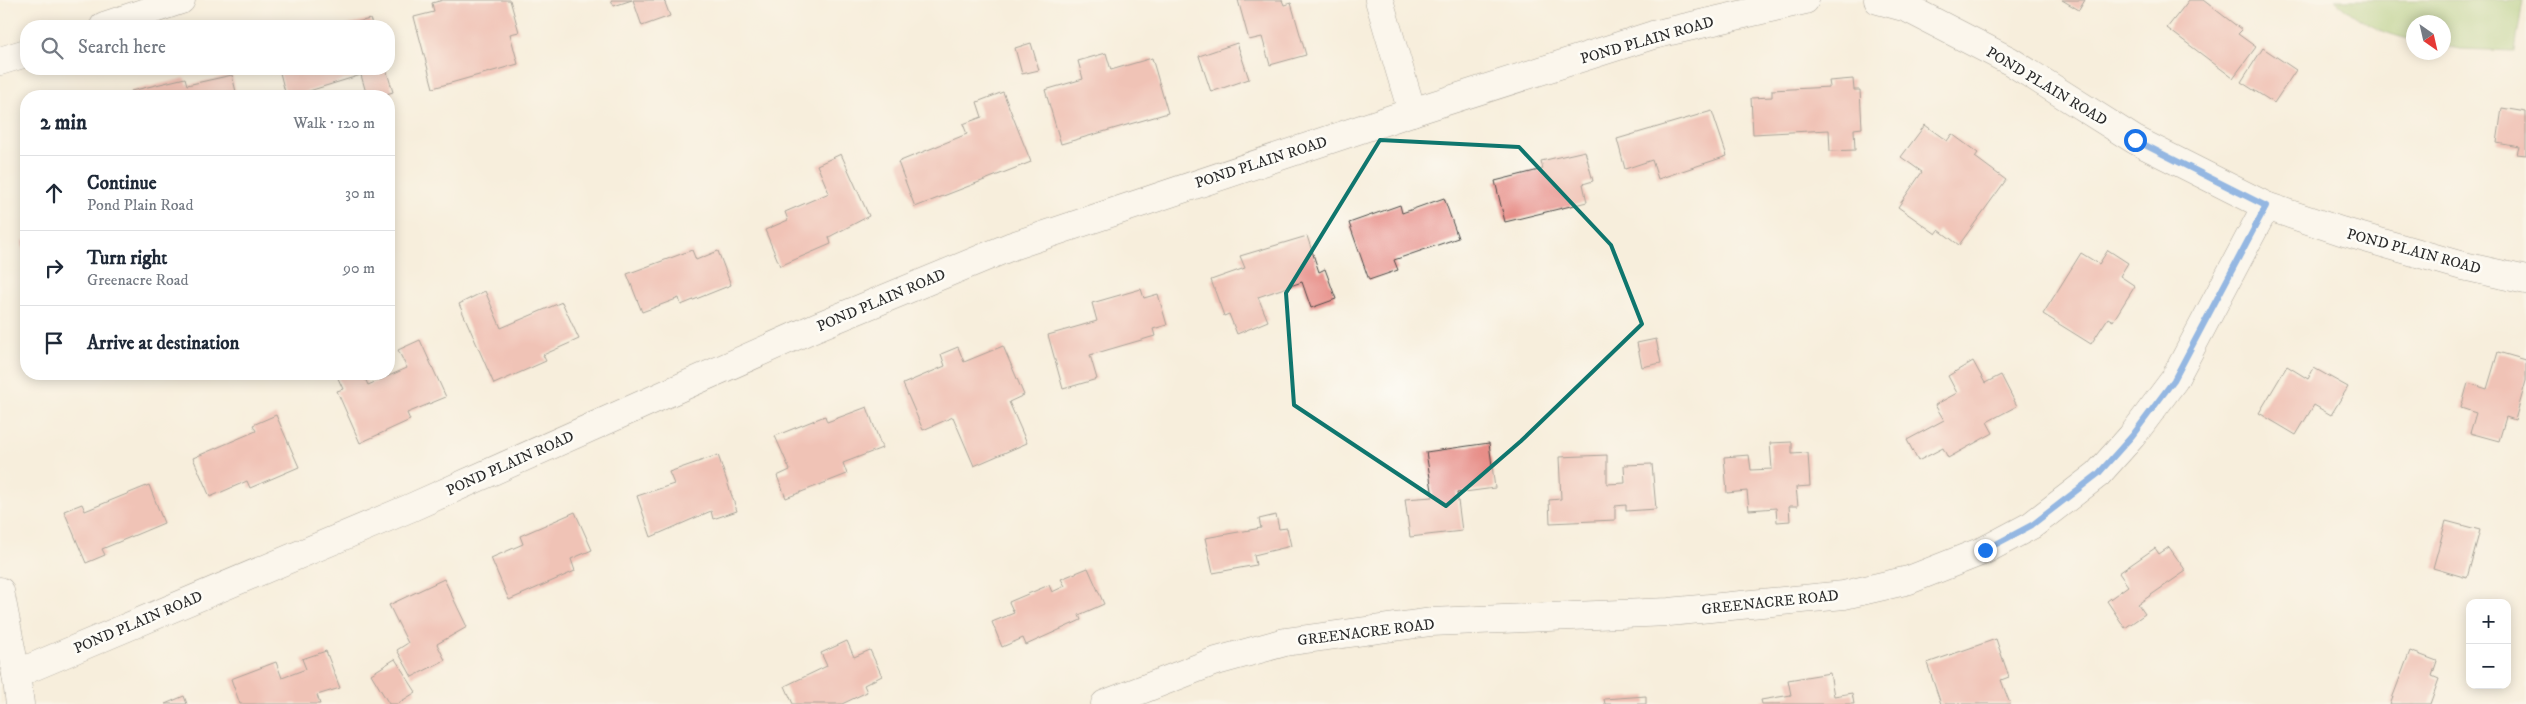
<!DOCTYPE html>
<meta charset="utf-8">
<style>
body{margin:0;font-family:"IM FELL DW Pica",serif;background:#f2f2f3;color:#1f2937}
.controls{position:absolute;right:15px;bottom:15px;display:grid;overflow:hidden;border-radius:10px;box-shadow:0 2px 12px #0003}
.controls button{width:45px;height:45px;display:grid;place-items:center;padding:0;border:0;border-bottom:1px solid #e0e1e3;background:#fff;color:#1f2937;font:25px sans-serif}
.compass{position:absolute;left:2406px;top:15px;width:45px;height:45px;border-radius:50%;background:#fff;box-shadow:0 2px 12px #0003;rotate:146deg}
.stop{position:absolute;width:15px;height:15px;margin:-11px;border:4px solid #1a73e8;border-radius:50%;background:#fff}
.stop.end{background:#1a73e8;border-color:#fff;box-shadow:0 1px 5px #0008}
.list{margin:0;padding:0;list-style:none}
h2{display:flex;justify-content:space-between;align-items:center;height:65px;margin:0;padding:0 20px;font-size:21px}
h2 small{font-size:16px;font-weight:400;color:#747a83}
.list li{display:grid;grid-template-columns:32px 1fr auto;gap:15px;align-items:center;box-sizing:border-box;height:75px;padding:0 20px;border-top:1px solid #e0e1e3}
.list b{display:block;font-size:19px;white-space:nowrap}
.list p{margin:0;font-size:16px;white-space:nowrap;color:#747a83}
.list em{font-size:16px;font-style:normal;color:#747a83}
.icon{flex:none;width:28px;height:28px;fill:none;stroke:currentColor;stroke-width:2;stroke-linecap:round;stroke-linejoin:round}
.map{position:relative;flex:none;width:2526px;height:704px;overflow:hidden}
.search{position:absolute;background:#fff;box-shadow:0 2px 12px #0003;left:20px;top:20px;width:375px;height:55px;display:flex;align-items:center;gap:12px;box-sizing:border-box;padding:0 18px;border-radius:20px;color:#747a83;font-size:19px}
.panel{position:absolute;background:#fff;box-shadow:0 2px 12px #0003;left:20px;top:90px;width:375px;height:290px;border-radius:20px}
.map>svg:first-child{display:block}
.green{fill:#a2c873;stroke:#667a4f}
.building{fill:#e78e88}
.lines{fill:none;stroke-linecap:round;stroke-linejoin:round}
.street-casing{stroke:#4a4846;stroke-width:29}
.street{stroke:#fff;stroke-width:28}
.route{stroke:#1a73e8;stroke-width:6}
.marked{fill:none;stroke:#0f766e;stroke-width:4;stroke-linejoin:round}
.labels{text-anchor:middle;stroke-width:5;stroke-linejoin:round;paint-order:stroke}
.street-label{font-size:15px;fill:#2b2b2b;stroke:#fdfcf7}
</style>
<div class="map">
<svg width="2526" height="704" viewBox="0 0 2526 704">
<rect width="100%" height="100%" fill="#fdfcf7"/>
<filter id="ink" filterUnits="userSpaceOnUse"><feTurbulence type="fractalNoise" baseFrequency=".02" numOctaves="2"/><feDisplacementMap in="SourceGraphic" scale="10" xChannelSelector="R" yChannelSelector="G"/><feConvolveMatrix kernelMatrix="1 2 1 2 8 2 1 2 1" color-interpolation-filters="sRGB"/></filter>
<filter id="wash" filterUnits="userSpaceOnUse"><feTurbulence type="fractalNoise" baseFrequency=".0096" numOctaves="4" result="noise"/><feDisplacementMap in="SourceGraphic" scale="20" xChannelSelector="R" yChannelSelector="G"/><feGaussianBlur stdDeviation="1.12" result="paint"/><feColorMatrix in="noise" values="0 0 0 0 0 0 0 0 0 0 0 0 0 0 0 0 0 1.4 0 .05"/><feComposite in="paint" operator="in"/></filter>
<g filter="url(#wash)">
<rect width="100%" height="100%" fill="#f7eedc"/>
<!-- green -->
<path class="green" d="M2335,0H2523L2515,51L2460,49L2444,46V22H2414L2413,40C2380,33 2360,22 2335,0Z"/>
<g id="blocks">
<!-- building -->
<g class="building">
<path d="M443,0H510L519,32L510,34L518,64L433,88L414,17L434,12L432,3Z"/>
<path d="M611,0H632L614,6Z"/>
<path d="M633,0H664L670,16L642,26Z"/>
<path d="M1238,0H1282L1284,5L1291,3L1306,55L1270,65L1262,37L1249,40Z"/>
<path d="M2062,0H2085L2079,10Z"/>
<path d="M2189,0H2203L2242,30L2238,34L2256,47L2233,78L2167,28Z"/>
<path d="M370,19L373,26H342Z"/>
<path d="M1031,43L1039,70L1022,74L1015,48Z"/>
<path d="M1237,43L1249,79L1211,92L1199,56Z"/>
<path d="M2263,48L2296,70L2274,103L2241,82Z"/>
<path d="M1106,53L1111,70L1152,58L1168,113L1061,144L1045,90L1083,79L1078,61Z"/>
<path d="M279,69H386L393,92L380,96H367L361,75L293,96H286Z"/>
<path d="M232,75L237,96H132L131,91L185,78L187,85Z"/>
<path d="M1853,79L1854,90H1860L1862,128L1854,129L1855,150L1830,151L1829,130L1753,134L1751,98L1772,97V90L1830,87L1829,81Z"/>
<path d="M1003,92L1031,162L915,207L898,162L967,134L963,124L982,117L977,102Z"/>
<path d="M2502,108L2526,112V155L2517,154L2519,147L2497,143Z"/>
<path d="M1712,111L1727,156L1658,179L1652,160L1625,169L1617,139Z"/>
<path d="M1925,125L1947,141L1952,134L1978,153L1975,157L2006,180L1959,245L1939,230L1936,234L1898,207L1922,172L1901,157Z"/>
<path d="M1585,151L1593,181L1583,184L1587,202L1505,222L1495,181L1543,169L1541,161Z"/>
<path d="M841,154L869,216L829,237L831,244L780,266L765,230L788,220L785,212L829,193L817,165Z"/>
<path d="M1444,198L1458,238L1394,260L1398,270L1369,280L1349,223L1400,205L1402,213Z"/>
<path d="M1307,236L1319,272L1325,269L1336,299L1311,308L1302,282L1258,297L1268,321L1237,334L1229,314L1224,316L1211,280L1245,268L1240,256Z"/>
<path d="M26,240V273H25L22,241Z"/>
<path d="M692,250L696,260L718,251L731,285L681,305L679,298L642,312L627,274Z"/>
<path d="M2108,250L2128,263L2120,276L2135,286L2113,321L2108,318L2091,344L2043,314L2081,253L2099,264Z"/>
<path d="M1141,289L1144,298L1158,294L1167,325L1153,329L1155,336L1090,355L1097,379L1063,389L1048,335L1097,321L1092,303Z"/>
<path d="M485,291L501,328L562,302L579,339L543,355L546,361L494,384L459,304Z"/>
<path d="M1656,339L1661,363L1642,367L1637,343Z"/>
<path d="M420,340L446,397L407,413L410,420L360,443L337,391L343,389L336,374H363L368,385L407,368L398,350Z"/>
<path d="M1003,346L1024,395L1009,402L1027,443L974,466L953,417L923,430L903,384L945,366L941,354L958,347L964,362Z"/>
<path d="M2498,352L2526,360V381L2515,420L2506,417L2499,441L2470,433L2476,413L2461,408L2468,383L2487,389Z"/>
<path d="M1973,361L1985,383L2001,375L2017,406L1987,422L1993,433L1948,458L1943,448L1918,461L1907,440L1944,420L1935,405L1957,393L1948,376Z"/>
<path d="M2287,366L2308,379L2314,368L2348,387L2331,415L2314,405L2296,435L2259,413Z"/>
<path d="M867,407L882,448L843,463L847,474L786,498L777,476L790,470L775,436L825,416L827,422Z"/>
<path d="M276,415L299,467L250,488L247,481L210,497L193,458L256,431L253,425Z"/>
<path d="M1792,442V454L1808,453L1810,486L1796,487L1798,506H1789L1790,521L1777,522L1776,508L1749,510L1747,491L1727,493L1724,457L1749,455L1751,470L1772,469L1770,443Z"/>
<path d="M1489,443L1495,488L1457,493L1462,531L1410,537L1405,499L1433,497L1426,452Z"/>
<path d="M718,455L737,511L713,519L711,511L651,537L637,496L674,484L669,472Z"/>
<path d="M1607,455V484L1625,483L1624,465L1652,464L1656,509L1626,511V505L1615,506V520L1550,523L1549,500L1561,499L1559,457Z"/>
<path d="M149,485L164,523L102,549L105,555L86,563L64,511L82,504L85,511Z"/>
<path d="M575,512L592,550L571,559L575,571L509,600L491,558L523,544L520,536Z"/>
<path d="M1276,515L1279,529L1287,528L1291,546L1254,555L1256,565L1213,573L1205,538L1261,528L1259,519Z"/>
<path d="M2446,521L2480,530L2467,578L2433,568Z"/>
<path d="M2169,547L2186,571L2138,604L2145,614L2125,628L2107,601L2128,586L2119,573L2155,548L2159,554Z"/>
<path d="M1088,568L1104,604L1079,615L1081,620L1026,645L1023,638L1002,647L992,622L1014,613L1009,602L1049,585L1052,592L1065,586L1061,579Z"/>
<path d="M444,579L467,627L437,644L445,660L412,677L397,650L408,643L389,605Z"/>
<path d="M1996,639L2009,677L2001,680L2010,704H1941L1927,663Z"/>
<path d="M847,641L854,657L870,650L882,676L864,685L867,692L842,704H793L785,686L827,666L821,653Z"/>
<path d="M326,651L340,688L317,695L320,704H240L231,679L276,662L282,678L306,669L302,659Z"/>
<path d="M2410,651L2437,661L2432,676L2439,679L2430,704H2390Z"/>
<path d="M395,659L416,692L397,704H389L371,674Z"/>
<path d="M1830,673L1834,696L1852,693L1854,704H1762L1761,700L1791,695L1788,680Z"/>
<path d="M184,696L187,704H165Z"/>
<path d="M1646,696V704H1605L1604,699Z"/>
</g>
</g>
</g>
<g filter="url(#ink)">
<use href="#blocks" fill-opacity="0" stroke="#4a4846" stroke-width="1"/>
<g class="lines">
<defs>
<g id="street">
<path d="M1379,0L1412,112"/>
<path d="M1878,0L1907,8L2010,61L2135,140L2266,206L2341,231L2459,265L2526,280"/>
<path d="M104,26L181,0"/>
<path d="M0,61L26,53"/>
<path d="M0,591L16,674"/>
<path d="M20,704L16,674L410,508L816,327L1012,246L1412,112L1653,35L1805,0"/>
<path d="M1105,704L1213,662L1285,642L1431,622L1669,612L1844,595L1909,580L1985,550L2032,525L2098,474L2132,436L2174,380L2266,206"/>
</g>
</defs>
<!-- street casing -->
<use href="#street" class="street-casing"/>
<!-- street -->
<use href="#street" class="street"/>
</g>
</g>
<g class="lines" filter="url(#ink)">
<!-- route -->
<path class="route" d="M1985,550L2032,525L2098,474L2132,436L2174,380L2266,206L2135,140"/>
</g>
<!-- marked area -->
<path d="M0 0H2526V704H0ZM1380,140L1519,147L1611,245L1642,324L1521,441L1446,506L1294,405L1286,293Z" fill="#f7eedc" fill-opacity=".55" fill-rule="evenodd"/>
<path class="marked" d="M1380,140L1519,147L1611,245L1642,324L1521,441L1446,506L1294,405L1286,293Z"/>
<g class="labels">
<!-- street labels -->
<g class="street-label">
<text transform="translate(1647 40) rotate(-16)" y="5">POND PLAIN ROAD</text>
<text transform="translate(2047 86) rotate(31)" y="5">POND PLAIN ROAD</text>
<text transform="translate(1261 162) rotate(-18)" y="5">POND PLAIN ROAD</text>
<text transform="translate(2414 251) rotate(15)" y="5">POND PLAIN ROAD</text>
<text transform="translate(881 300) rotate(-23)" y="5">POND PLAIN ROAD</text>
<text transform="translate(510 463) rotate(-24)" y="5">POND PLAIN ROAD</text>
<text transform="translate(1770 602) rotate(-6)" y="5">GREENACRE ROAD</text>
<text transform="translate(138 622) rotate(-23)" y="5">POND PLAIN ROAD</text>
<text transform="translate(1366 632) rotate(-7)" y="5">GREENACRE ROAD</text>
</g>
</g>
</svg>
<div class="controls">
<button>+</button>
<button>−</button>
</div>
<svg class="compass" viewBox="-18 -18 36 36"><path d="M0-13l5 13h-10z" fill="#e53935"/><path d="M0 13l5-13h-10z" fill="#747a83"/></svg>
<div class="stop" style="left:2135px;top:140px"></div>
<div class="stop end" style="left:1985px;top:550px"></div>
<div class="search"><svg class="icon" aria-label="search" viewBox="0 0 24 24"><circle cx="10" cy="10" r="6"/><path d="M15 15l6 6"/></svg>Search here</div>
<section class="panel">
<h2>2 min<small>Walk · 120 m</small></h2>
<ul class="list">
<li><svg class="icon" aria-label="ahead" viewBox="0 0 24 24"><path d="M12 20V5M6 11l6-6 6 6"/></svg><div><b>Continue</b><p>Pond Plain Road</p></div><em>30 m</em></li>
<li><svg class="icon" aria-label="right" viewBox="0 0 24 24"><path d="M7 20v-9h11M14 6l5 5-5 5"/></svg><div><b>Turn right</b><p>Greenacre Road</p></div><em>90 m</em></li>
<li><svg class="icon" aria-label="arrive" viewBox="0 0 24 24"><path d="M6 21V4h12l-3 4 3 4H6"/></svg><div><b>Arrive at destination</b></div></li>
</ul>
</section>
</div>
